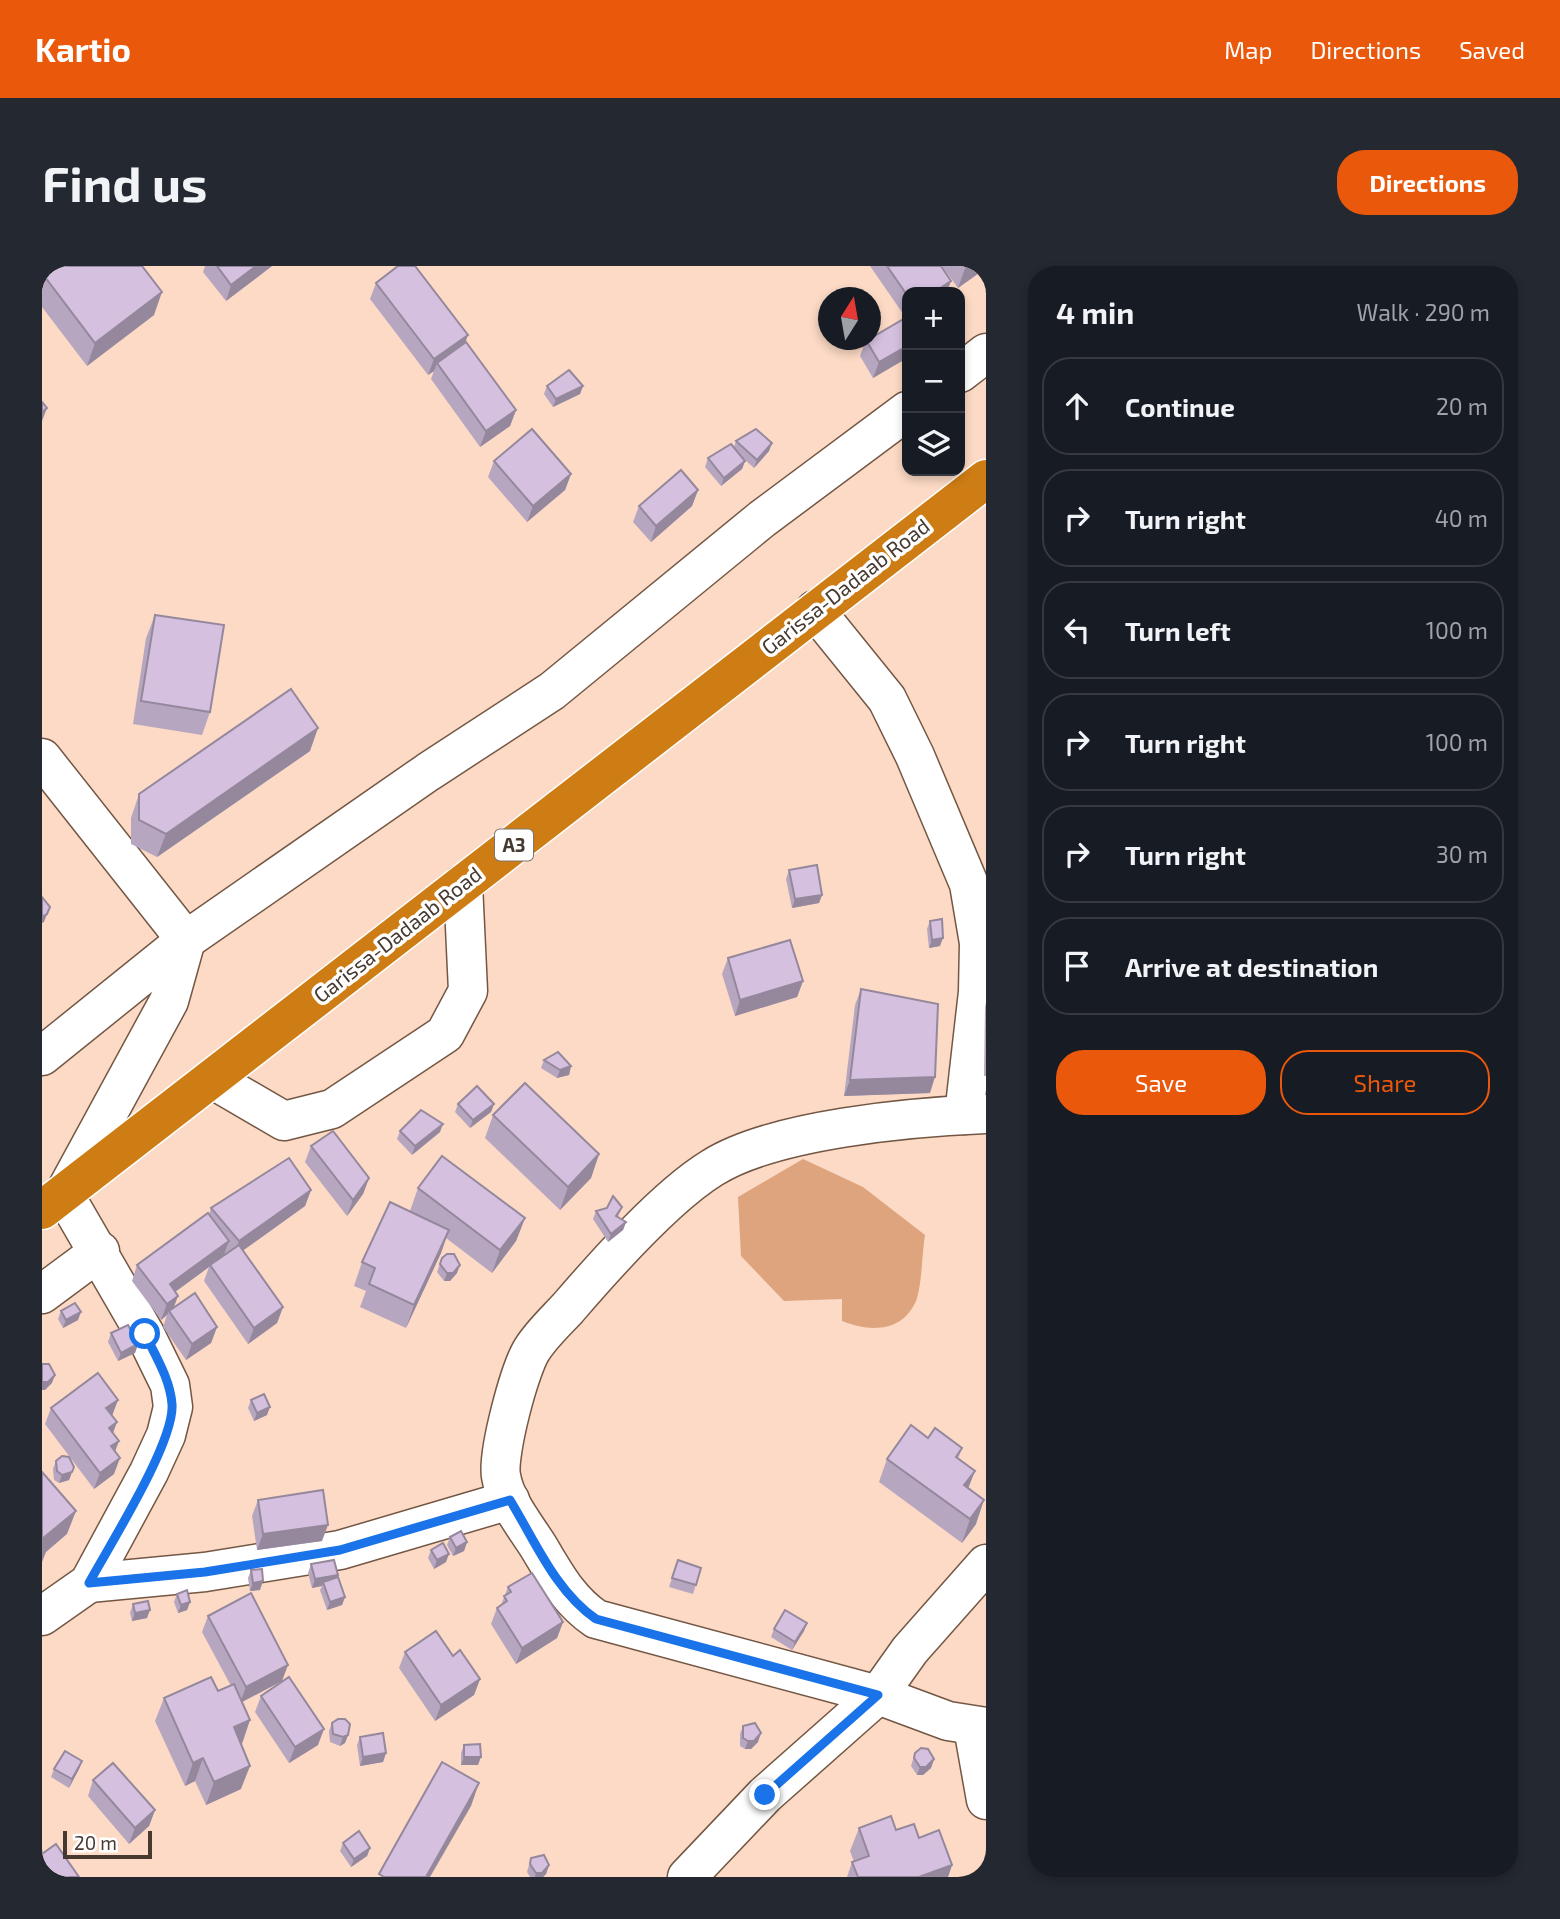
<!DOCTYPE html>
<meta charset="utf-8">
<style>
body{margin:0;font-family:"Exo 2",sans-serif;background:#242831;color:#f1f3f6}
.controls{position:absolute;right:21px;top:21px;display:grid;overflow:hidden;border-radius:14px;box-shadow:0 4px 10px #0003}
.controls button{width:63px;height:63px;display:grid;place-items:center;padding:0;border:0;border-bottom:2px solid #363941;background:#171b24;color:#f1f3f6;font:35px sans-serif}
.compass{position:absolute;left:776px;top:21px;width:63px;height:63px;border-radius:50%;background:#171b24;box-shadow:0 4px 10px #0003;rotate:11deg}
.scale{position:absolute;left:21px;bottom:18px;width:89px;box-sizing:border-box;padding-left:7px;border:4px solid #463930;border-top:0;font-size:19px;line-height:24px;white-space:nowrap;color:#463930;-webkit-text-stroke:5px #fff;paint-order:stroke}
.stop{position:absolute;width:21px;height:21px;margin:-16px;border:5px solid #1a73e8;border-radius:50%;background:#fff}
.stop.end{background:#1a73e8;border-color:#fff;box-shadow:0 2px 7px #0008}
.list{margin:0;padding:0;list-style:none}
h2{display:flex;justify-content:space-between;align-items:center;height:91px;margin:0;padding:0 28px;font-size:30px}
h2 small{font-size:23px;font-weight:400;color:#9ea1a6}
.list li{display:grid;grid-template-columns:46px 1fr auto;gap:21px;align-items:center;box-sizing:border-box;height:98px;margin:0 14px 14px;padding:0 14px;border:2px solid #363941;border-radius:28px}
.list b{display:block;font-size:26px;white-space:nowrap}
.list em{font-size:23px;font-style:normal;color:#9ea1a6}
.actions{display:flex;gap:14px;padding:21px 28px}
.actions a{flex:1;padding:16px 0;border:2px solid #ea580c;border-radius:28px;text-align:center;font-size:24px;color:#ea580c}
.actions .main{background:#ea580c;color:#fff}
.icon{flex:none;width:38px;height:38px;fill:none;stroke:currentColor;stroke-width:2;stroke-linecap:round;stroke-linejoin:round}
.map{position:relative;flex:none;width:944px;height:1611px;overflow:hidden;border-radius:28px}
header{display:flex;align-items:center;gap:42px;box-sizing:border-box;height:98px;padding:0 35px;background:#ea580c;color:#fff}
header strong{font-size:33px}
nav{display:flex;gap:38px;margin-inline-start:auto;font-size:24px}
.intro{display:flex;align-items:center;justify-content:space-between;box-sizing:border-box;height:168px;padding:0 42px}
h1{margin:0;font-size:49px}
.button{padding:18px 32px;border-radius:28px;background:#ea580c;color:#fff;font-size:24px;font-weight:700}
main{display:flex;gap:42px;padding:0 42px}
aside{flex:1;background:#171b24;border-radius:28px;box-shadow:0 4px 10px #0003}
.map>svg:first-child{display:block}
.green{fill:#dea47e}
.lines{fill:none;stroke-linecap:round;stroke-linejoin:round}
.minor-casing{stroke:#735744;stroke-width:41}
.highway-casing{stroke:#fff;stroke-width:41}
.minor{stroke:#fff;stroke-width:38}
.highway{stroke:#ce7c14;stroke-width:38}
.wall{fill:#b7a6c0}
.shaded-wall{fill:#95879c}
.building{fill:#d5c1df;stroke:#95879c;stroke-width:2}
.route{stroke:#1a73e8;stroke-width:9}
.labels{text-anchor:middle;stroke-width:7;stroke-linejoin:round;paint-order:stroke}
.shield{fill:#fff;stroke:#7e746e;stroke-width:2}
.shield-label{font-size:19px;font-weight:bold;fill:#463930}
.street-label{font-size:21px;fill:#463930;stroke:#fff}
</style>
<header>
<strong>Kartio</strong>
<nav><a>Map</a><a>Directions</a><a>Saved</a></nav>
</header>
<div class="intro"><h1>Find us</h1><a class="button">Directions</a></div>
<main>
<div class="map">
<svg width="944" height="1611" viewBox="0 0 944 1611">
<rect width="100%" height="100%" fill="#fcdac5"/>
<!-- green -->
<path class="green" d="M761,893L821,921L883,969C880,987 880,1019 874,1035C860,1067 827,1066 800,1055V1033L742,1035L699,990L696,931Z"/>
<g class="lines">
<defs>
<g id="minor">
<path d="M918,107L944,87"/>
<path d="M773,344L845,433L873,490L927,618L937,677L936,726L922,849"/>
<path d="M0,492L144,674L127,735L22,928L103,1068L128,1119L131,1141L124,1169L107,1206L47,1317L0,1350"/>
<path d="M0,790L144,674L386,506L510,425L720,253L865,145"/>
<path d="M170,813L242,855L290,843L403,768L426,725L421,618"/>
<path d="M944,848C870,851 732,863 670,902C623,931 563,999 526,1042C514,1055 500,1068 491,1082C478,1100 455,1188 459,1210C463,1235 482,1258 496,1280C513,1308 526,1334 554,1353L836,1429L906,1455L944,1461"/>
<path d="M0,1028L58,985"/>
<path d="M47,1317L163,1306L298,1284L468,1234"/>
<path d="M931,1461L944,1534"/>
<path d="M645,1611L723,1529L836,1429L868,1384L944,1298"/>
</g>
<path id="highway" d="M0,944L944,213"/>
</defs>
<!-- minor casing -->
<use href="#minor" class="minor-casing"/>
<!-- highway casing -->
<use href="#highway" class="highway-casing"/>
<!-- minor -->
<use href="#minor" class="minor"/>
<!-- highway -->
<use href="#highway" class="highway"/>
</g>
<!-- wall -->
<g class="wall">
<path d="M0,0L112,49L45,100L0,41Z"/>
<path d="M163,0H230L184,35L161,6Z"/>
<path d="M828,0H899L865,26V92L831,112L818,90L824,74L864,52Z"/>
<path d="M900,0H944V2L916,22Z"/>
<path d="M334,17L423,77L474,144L468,160L438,181L389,113L392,105L386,109L328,33Z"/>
<path d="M505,120H541L538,128L511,141L502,128Z"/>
<path d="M694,175L730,177L727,185L712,202L701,192L703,195L700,203L679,220L663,201L666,192L692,181Z"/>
<path d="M452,195L529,208L523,224L485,256L446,211Z"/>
<path d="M656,224L650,240L609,276L591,256L597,240Z"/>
<path d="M113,349L168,446L160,469L91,458L104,372Z"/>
<path d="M268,485L115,591L89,578V552L97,528Z"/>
<path d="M747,604L780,629L777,637L750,642L744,613Z"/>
<path d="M888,655L898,680L887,682L885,663Z"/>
<path d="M686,692L761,715L755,731L693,750L680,708Z"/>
<path d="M819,723L888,827L802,830L813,739Z"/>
<path d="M944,737V810H942L943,741Z"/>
<path d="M502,794L529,800L527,809L515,812L499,802Z"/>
<path d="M416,838H452L449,846L428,862L413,846Z"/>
<path d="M451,849L557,888L549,912L518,944L443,872Z"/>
<path d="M358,865L398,866L370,889L355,873Z"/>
<path d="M269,880L327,912L321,928L305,950L263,896Z"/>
<path d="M376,922L483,952L474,975L450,1007L404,972L399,987L364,1062L318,1041L324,1025L312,1020L320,996L368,945Z"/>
<path d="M269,924L263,940L201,984L241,1041L235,1057L206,1078L162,1015L167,1001L133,1026L136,1030L131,1042L175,1061L169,1077L144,1094L121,1061L125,1049L119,1054L90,1015L95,999L167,948L169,942Z"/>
<path d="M580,941L576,951L584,956L581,964L566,976L551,953L554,945Z"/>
<path d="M400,992L415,1007L408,1015H402L395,1006Z"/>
<path d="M19,1045L36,1054L21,1062L16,1053Z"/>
<path d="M69,1067L96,1078L93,1087L76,1095L66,1076Z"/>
<path d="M209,1134L225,1149L212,1155L206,1142Z"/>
<path d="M9,1142L70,1150L75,1156L71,1167L72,1208L52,1223L3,1158Z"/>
<path d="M886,1172L920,1182L916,1193L926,1223L934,1258L920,1277L837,1216L845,1193Z"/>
<path d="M14,1195L29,1209L27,1214L17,1217L12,1214L11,1203Z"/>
<path d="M216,1234L280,1275L215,1284L210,1250Z"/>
<path d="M408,1271L425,1276L422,1285L411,1290L405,1279Z"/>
<path d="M389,1284L404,1296L392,1303L386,1292Z"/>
<path d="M636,1294L659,1302L651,1328L627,1321Z"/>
<path d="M269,1298L295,1311L303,1331L300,1339L285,1344L278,1324L280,1320L270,1322L266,1307Z"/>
<path d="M209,1304L218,1324L208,1325L206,1312Z"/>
<path d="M466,1321L521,1356L515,1372L474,1398L449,1358L455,1342L459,1339Z"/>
<path d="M135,1328L148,1336L145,1344L136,1347L132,1336Z"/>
<path d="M91,1338L105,1352L90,1355L88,1347Z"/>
<path d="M166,1350L240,1415L200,1436L199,1523L164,1539L153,1515L143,1520L113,1455L122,1432L176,1425L189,1420L160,1366Z"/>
<path d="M732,1363L762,1365L750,1384L729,1371Z"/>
<path d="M363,1386L411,1390L438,1413L432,1429L393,1455L357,1402Z"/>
<path d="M219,1430L276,1479L247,1497L213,1446Z"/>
<path d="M290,1457L306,1469L303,1477L298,1480L288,1476L287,1465Z"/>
<path d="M701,1460L716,1476L709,1483H703L698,1480V1468Z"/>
<path d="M318,1471L344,1487L341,1496L318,1500L315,1479Z"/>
<path d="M422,1479L436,1499H419V1487Z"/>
<path d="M873,1487L892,1493L889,1502L881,1509H875L869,1500Z"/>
<path d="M40,1495L37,1503L27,1522L9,1511L12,1503Z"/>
<path d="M51,1514L113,1544L107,1560L87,1578L46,1530Z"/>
<path d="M817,1562L854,1564L877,1572L910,1599L906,1611H805L810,1596H812L808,1585Z"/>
<path d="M301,1577L328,1582L325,1590L309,1601L298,1585Z"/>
<path d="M489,1592L507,1599L504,1608L501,1611H488L485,1606Z"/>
</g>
<!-- shaded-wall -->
<g class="shaded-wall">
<path d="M214,0H230L184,35L189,19Z"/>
<path d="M924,0H944V2L916,22Z"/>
<path d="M909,15L905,26H892Z"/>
<path d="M120,26L112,49L45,100L53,77Z"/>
<path d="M426,69L420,85L395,97L392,105L386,109L392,93Z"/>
<path d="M865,80V92L831,112L837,96Z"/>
<path d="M541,120L538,128L511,141L514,133Z"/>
<path d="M5,142L0,155V146Z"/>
<path d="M474,144L468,160L438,181L444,165Z"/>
<path d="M730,177L727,185L712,202L715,194Z"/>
<path d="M703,195L700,203L679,220L682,212Z"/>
<path d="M529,208L523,224L485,256L491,240Z"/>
<path d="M656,224L650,240L609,276L614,260Z"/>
<path d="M276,462L268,485L115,591L124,568Z"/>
<path d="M780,629L777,637L750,642L753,633Z"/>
<path d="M5,648L2,656L0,657V651Z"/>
<path d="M901,672L898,680L887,682L890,674Z"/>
<path d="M761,715L755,731L693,750L698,734Z"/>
<path d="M529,800L527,809L515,812L518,804Z"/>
<path d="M893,811L888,827L802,830L808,814Z"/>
<path d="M452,838L449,846L428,862L431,854Z"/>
<path d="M401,858L398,866L370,889L373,880Z"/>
<path d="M557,888L549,912L518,944L526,921Z"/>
<path d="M327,912L321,928L305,950L311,934Z"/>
<path d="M269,924L263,940L192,991L197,975Z"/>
<path d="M483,952L474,975L450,1007L458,984Z"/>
<path d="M584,956L581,964L566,976L569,968Z"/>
<path d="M407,964L399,987L364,1062L372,1039Z"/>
<path d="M187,975L181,991L168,999L167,1001L122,1034L128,1018Z"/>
<path d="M418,999L415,1007L408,1015H402L405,1007Z"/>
<path d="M136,1030L130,1046L127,1045L125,1049L119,1054L125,1038Z"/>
<path d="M241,1041L235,1057L206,1078L212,1062Z"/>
<path d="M39,1046L36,1054L21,1062L24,1054Z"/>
<path d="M175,1061L169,1077L144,1094L150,1078Z"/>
<path d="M96,1078L93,1087L76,1095L79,1087Z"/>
<path d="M13,1109L10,1117L3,1124H0V1116Z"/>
<path d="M76,1134L70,1150L64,1142Z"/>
<path d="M228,1141L225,1149L212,1155L215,1147Z"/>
<path d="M75,1156L69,1172L67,1162Z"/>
<path d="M77,1175L71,1191L69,1180Z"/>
<path d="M78,1192L72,1208L52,1223L58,1207Z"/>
<path d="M32,1201L27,1214L17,1217L20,1209Z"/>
<path d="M933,1205L924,1228L922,1219Z"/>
<path d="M942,1234L934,1258L920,1277L928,1253Z"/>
<path d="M34,1245L25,1268L4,1286L0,1296V1273Z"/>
<path d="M286,1259L280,1275L215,1284L221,1268Z"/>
<path d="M425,1276L422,1285L411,1290L414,1282Z"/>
<path d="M407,1288L404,1296L392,1303L395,1294Z"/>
<path d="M296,1309L293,1317L281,1316L280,1320L270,1322L273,1313Z"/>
<path d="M221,1315L218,1324L208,1325L211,1317Z"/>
<path d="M303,1331L300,1339L285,1344L288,1336Z"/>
<path d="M148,1336L145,1344L136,1347L139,1339Z"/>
<path d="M108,1344L105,1352L90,1355L93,1347Z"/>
<path d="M521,1356L515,1372L474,1398L480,1382Z"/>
<path d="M765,1357L762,1365L750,1384L753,1376Z"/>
<path d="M246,1399L240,1415L198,1437L204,1421Z"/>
<path d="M438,1413L432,1429L393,1455L399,1439Z"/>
<path d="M208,1454L200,1478L183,1485L192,1461Z"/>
<path d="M282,1463L276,1479L247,1497L253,1481Z"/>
<path d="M719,1467L716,1476L709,1483H703L706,1475Z"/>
<path d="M306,1469L303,1477L298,1480L301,1471Z"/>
<path d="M344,1487L341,1496L318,1500L321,1491Z"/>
<path d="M422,1491H439L436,1499H419Z"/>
<path d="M161,1492L153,1515L143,1520L151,1497Z"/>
<path d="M892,1493L889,1502L881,1509H875L878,1501Z"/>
<path d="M40,1495L37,1503L27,1522L30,1513Z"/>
<path d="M208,1500L199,1523L164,1539L172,1516Z"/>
<path d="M437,1517L429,1540L388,1611H384Z"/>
<path d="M113,1544L107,1560L87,1578L93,1562Z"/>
<path d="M328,1582L325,1590L309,1601L312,1593Z"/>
<path d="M507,1599L504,1608L501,1611H493L494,1607Z"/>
<path d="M910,1599L906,1611H877Z"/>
</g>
<!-- building -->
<g class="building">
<path d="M0,0H100L120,26L53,77L0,7Z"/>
<path d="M175,0H214L189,19Z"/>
<path d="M356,0H373L426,69L392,93L334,17Z"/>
<path d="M845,0H899L909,15L892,26H865V29Z"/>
<path d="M865,51V80L837,96L824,74H829V72Z"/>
<path d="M424,76L474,144L444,165L395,97Z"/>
<path d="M527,104L541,120L514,133L505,120Z"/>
<path d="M0,136L5,142L0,146Z"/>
<path d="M490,163L529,208L491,240L452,195Z"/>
<path d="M714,163L730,177L715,194L694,175Z"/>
<path d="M689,178L703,195L682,212L666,192Z"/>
<path d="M639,204L656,224L614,260L597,240Z"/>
<path d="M113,349L182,359L168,446L99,435Z"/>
<path d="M249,423L276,462L124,568L97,554V528Z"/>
<path d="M775,599L780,629L753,633L747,604Z"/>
<path d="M0,631L8,641L5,648L0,651Z"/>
<path d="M900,653L901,672L890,674L888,655Z"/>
<path d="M748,674L761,715L698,734L686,692Z"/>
<path d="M819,723L896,738L893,811L808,814Z"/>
<path d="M516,786L529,800L518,804L502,794Z"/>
<path d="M483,817L557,888L526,921L451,849Z"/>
<path d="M435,820L452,838L431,854L416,838Z"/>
<path d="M379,844L401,858L373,880L358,865Z"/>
<path d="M291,865L327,912L311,934L269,880Z"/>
<path d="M400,890L483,952L458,984L376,922Z"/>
<path d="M247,892L269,924L197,975L169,942Z"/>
<path d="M571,930L580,941L574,950L584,956L569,968L554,945L565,942Z"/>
<path d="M348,936L407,964L372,1039L327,1018L333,1002L320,996Z"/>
<path d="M166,947L187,975L128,1018L136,1030L125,1038L95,999Z"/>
<path d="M197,979L241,1041L212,1062L168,999Z"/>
<path d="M405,988H412L418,999L411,1007H405L398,998L400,992Z"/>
<path d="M153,1027L175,1061L150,1078L127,1045Z"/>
<path d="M33,1037L39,1046L24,1054L19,1045Z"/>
<path d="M86,1059L96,1078L79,1087L69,1067Z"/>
<path d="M0,1098H7L13,1109L6,1116H0Z"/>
<path d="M56,1107L76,1134L64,1142L75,1156L67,1162L77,1175L69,1180L78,1192L58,1207L9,1142Z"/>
<path d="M222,1128L228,1141L215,1147L209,1134Z"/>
<path d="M869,1159L886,1172L893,1162L920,1182L914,1191L933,1205L922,1219L942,1234L928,1253L845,1193Z"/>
<path d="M20,1190L27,1191L32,1201L30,1206L20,1209L15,1205L14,1195Z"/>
<path d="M0,1206L34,1245L0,1273Z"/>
<path d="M281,1224L286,1259L221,1268L216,1234Z"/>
<path d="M419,1265L425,1276L414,1282L408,1271Z"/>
<path d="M401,1277L407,1288L395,1294L389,1284Z"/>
<path d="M292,1294L296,1309L273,1313L269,1298Z"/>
<path d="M636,1294L659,1302L654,1319L630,1312Z"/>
<path d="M220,1303L221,1315L211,1317L209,1304Z"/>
<path d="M490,1307L521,1356L480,1382L455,1342L465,1335L462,1330L469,1326L466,1321Z"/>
<path d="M296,1311L303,1331L288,1336L281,1316Z"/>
<path d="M145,1324L148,1336L139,1339L135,1328Z"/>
<path d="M209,1327L246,1399L204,1421L166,1350Z"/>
<path d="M106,1335L108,1344L93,1347L91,1338Z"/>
<path d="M743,1344L765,1357L753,1376L732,1363Z"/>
<path d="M394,1365L411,1390L418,1384L438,1413L399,1439L363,1386Z"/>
<path d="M169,1411L176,1425L192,1418L208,1454L192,1461L208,1500L172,1516L161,1492L151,1497L122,1432Z"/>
<path d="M247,1411L282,1463L253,1481L219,1430Z"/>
<path d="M296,1453H303L308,1458L306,1469L301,1471L291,1468L290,1457Z"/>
<path d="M713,1457L719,1467L712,1475H706L701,1472V1460Z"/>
<path d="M341,1467L344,1487L321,1491L318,1471Z"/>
<path d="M438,1478L439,1491H422V1479Z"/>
<path d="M879,1482L886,1483L892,1493L884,1501H878L872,1492L873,1487Z"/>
<path d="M23,1485L40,1495L30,1513L12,1503Z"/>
<path d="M400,1496L437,1517L384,1611H342L337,1608Z"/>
<path d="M71,1497L113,1544L93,1562L51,1514Z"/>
<path d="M849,1550L854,1564L872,1558L877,1572L897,1564L910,1599L877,1611H816L810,1596L827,1590L817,1562Z"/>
<path d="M317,1565L328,1582L312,1593L301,1577Z"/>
<path d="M14,1578L37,1611H0V1609L2,1607L0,1604V1588Z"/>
<path d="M502,1589L507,1599L500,1607H494L488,1598L489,1592Z"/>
</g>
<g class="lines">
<!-- route -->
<path class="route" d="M103,1068C114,1091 128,1113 130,1138C133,1176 67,1280 47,1317L163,1306L298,1284L468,1234C493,1275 514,1326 554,1353L836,1429L723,1529"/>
</g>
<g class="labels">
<!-- shield labels -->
<rect class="shield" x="453" y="563.5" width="38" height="31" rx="5"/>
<g class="shield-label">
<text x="472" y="586">A3</text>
</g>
<!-- street labels -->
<g class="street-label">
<text transform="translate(804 321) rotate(-38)" y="7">Garissa-Dadaab Road</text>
<text transform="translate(356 669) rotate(-38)" y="7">Garissa-Dadaab Road</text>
</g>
</g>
</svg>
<div class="controls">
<button>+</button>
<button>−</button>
<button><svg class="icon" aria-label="layers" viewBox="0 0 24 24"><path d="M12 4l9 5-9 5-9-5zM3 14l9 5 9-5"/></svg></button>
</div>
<svg class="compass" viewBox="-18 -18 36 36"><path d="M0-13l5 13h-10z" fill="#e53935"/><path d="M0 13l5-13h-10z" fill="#9ea1a6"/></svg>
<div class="scale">20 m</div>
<div class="stop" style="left:103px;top:1068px"></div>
<div class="stop end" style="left:723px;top:1529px"></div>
</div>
<aside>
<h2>4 min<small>Walk · 290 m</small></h2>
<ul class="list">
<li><svg class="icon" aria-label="ahead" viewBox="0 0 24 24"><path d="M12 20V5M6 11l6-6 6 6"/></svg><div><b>Continue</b></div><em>20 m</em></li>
<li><svg class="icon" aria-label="right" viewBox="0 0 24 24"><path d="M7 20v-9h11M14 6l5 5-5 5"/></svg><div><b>Turn right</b></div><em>40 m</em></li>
<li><svg class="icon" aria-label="left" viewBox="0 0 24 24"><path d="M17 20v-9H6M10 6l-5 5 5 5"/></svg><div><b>Turn left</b></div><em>100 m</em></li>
<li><svg class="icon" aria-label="right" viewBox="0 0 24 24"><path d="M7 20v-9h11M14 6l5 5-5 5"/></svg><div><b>Turn right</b></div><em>100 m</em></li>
<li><svg class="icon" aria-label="right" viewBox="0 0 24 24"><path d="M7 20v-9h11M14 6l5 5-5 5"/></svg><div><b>Turn right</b></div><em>30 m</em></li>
<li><svg class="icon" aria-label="arrive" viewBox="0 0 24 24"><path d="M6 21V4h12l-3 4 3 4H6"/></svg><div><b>Arrive at destination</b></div></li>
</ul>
<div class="actions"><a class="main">Save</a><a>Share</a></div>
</aside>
</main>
